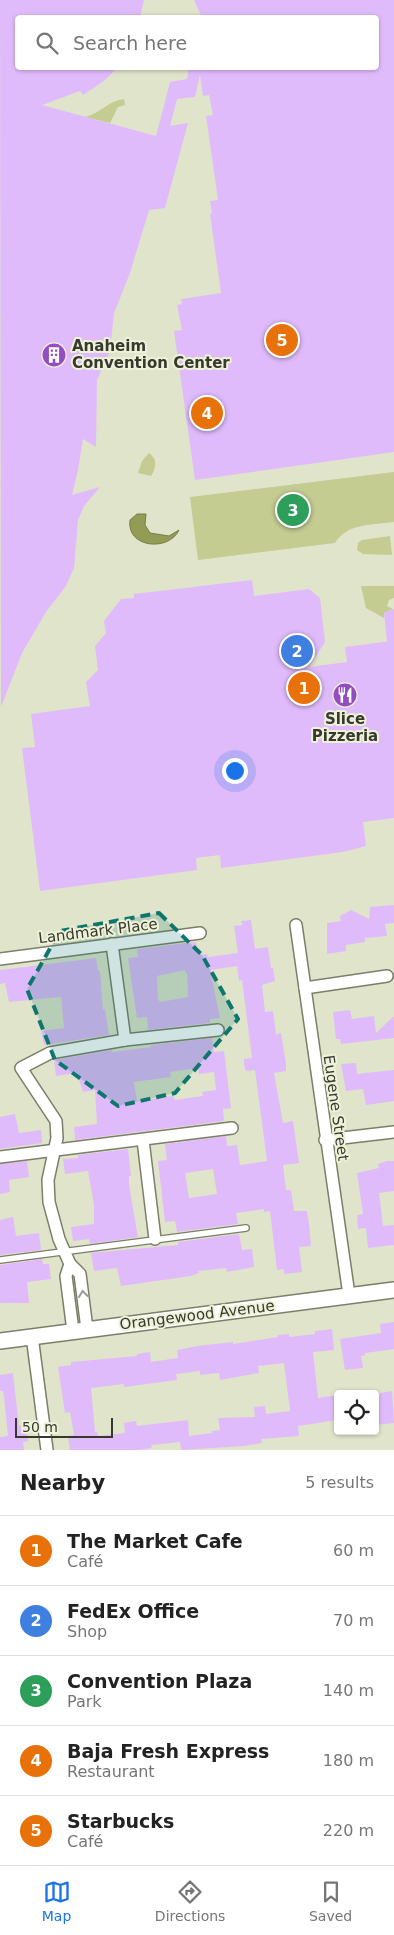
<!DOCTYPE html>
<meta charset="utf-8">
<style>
body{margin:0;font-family:"DejaVu Sans",sans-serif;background:#f2f2f2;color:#222}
.controls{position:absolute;right:15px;bottom:15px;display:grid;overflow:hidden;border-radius:5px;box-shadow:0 1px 4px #0004}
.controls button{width:45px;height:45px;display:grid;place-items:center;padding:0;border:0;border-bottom:1px solid #e0e0e0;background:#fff;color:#222;font:25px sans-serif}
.scale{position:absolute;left:15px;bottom:12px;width:98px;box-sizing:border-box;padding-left:5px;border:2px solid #37392f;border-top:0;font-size:14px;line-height:18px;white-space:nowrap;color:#37392f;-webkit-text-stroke:4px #edf2d8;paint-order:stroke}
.you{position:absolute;left:234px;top:770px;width:18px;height:18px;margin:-12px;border:4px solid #fff;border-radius:50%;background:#1a73e8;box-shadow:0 0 0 8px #1a73e833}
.badge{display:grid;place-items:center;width:32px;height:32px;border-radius:50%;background:#1a73e8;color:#fff;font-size:16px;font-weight:700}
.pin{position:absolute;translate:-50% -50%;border:2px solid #fff;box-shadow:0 1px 5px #0006}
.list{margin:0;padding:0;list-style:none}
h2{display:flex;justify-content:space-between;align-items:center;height:65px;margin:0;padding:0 20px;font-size:21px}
h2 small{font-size:16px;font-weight:400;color:#767676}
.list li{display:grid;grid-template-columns:32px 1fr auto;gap:15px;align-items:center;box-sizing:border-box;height:70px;padding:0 20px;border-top:1px solid #e0e0e0}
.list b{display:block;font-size:19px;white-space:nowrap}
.list p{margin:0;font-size:16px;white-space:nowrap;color:#767676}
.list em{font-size:16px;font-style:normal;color:#767676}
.icon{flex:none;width:28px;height:28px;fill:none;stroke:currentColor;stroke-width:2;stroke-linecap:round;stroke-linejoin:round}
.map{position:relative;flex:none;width:394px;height:1450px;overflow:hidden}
.search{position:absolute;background:#fff;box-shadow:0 1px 4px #0004;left:15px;right:15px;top:15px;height:55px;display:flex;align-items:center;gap:12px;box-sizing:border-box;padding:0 18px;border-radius:5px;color:#767676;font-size:19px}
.sheet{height:415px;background:#fff}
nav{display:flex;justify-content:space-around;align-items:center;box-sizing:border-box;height:70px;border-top:1px solid #e0e0e0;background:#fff;font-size:14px;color:#767676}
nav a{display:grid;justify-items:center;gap:2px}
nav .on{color:#1a73e8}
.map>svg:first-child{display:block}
.green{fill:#c4cc92}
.water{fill:#939c55;stroke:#777e4a}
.building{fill:#e0bbfb;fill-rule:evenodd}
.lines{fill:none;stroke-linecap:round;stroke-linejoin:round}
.service-casing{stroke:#7b7e68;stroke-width:8}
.minor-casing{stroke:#7b7e68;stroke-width:14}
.secondary-casing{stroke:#7b7e68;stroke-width:18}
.service{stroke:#fff;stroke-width:5.5}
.minor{stroke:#fff;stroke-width:11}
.secondary{stroke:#fff;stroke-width:15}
.oneway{stroke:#9b9c97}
.marked{fill:#0f766e;fill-opacity:0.2;stroke:#0f766e;stroke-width:4;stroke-dasharray:10 6;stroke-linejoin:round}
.labels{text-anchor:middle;stroke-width:4;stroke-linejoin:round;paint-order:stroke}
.poi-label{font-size:15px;font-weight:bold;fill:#37392f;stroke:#edf2d8;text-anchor:start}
.street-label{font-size:15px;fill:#37392f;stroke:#edf2d8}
</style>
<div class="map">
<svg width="394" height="1450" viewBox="0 0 394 1450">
<rect width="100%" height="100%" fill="#e0e4cb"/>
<!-- green -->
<g class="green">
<path d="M124,99L125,105L118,107L110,123L85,117C101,113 108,101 124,99Z"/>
<path d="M149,453C158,459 156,468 151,476L138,473L142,461Z"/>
<path d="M394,472V522C373,525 347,523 335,543L198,560L190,497Z"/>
<path d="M390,536L392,555L363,554L357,550L358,543L362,540Z"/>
<path d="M361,586H394V598L389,600L387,606L393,609L384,613V618L366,608Z"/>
</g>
<!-- water -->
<path class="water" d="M137,514H146L145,525L150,533L169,536L179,530C169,552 126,548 130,520Z"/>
<!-- building -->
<g class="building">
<path d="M0,0H144L140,18H18V68H117L104,81L83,95L80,91L42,105L156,136L170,82L187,79L189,68H376V18H202L194,0H394V452L195,480L174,331L182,330L177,305L182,304L181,299L221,293L210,214L212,213L210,201L218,200L206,116L213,115L209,95L203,96L200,75L195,97L177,99L170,126L188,123L165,208L149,210L130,273L114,313L110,351L97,380L96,447L83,439L78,470L72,495L100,487L84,506L78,520L74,568L66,586L46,612L22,653L1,707Z"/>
<path d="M252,580L254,596L309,589L320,598L325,642L309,667L347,662L345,647L391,641H387L384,613L394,609V818L363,822L366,846L343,852L221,868L220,855L196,858L197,870L40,891L22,748L35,747L31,714L90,706L86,682L98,670L95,646L106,633L104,621L121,599L134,598V594Z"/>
<path d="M394,905V923L385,924L387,936L365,938V942L346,945V951L327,954V923L341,921L340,916L351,910L369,919L370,907Z"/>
<path d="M251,920L255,949L268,947L271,968H273L275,981L262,985L265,1012L273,1011L276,1034L281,1033L286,1064V1071L274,1073L283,1123L293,1121L299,1163L283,1165L286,1190H291L294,1211H307L309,1224L311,1246L299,1247L302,1272L284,1274V1269L277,1270L270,1211L264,1212V1209L236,1213L238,1224L177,1232L175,1221L165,1222L158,1161L167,1160L165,1144L226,1136L227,1146L237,1145L240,1165L267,1161L255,1070L246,1071L244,1065V1059L252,1058L242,980L239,981L237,966L210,970L220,1018L210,1019V1023L148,1030L147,1017L137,1018L128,958L138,957L137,949L196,942L198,955L207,954L208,957L238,953L234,926L242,925L241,921ZM185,970V973H187L188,997L160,1002L158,999L157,976ZM213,1169L217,1194L189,1198L185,1173Z"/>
<path d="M96,958L98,971H100L103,1010L105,1009L109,1035L44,1045L41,1031L64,1028L61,997L9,1002L5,983L0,984V970Z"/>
<path d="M350,1010L352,1019L374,1016L376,1033L394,1016V1038L341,1044L340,1039H336L333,1012Z"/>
<path d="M212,1038L214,1052L224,1051L231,1108L223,1109L224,1121L75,1140L74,1127L97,1124L95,1090L83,1092L77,1073L56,1076L54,1060L112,1050V1052L151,1047V1045ZM198,1068L199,1074L214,1072L216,1090L202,1092L203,1096L175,1100L173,1096L137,1101L134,1082L171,1077L170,1072Z"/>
<path d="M356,1063L357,1074L394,1070V1101L366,1105L363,1089L346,1091L341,1064Z"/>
<path d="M15,1114L19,1133L41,1130L42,1143L0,1149V1117Z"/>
<path d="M128,1149L131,1176H129V1185L138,1237L90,1244L89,1239L73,1241L71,1227L94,1224V1205L88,1171L65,1174L63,1159L78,1158V1155Z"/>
<path d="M27,1161L29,1177L9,1180L10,1192L0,1194V1164Z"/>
<path d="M387,1161H394V1191L379,1193L383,1226L394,1225V1245L368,1248L366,1228L358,1229L357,1215L363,1214L357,1173L379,1168L378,1164Z"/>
<path d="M13,1217L16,1236L39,1233L41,1250L0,1255V1220Z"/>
<path d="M239,1234L242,1250L252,1249L254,1267L227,1272L226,1268L198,1271L199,1273L191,1276L121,1286L117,1268L94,1271L91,1253L178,1245V1242Z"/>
<path d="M42,1259L43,1264H49L51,1279L27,1282L29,1303H0V1265Z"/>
<path d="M394,1322V1349L365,1353V1355L361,1356L363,1368L345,1370L340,1339L381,1333L380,1324Z"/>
<path d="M332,1329L334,1350L313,1352L318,1398L338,1395V1420L298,1426L299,1436L261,1439L262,1443L244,1446L181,1450L180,1442L151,1445L152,1448L139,1450H70L68,1436L74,1435L70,1412L65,1413L58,1367L71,1365V1362L137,1356V1354L150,1352L151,1362L178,1358L177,1350L197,1346L233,1342V1344L278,1337V1335L289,1334V1337L315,1334V1331ZM284,1363L290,1411L266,1414L265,1406L254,1407L255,1417L218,1418L220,1430L212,1431V1433L189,1436L188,1420L137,1426L136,1421L124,1423L125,1433L98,1436L97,1432H95L91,1388L124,1384V1387L177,1380L176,1374L200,1371V1375L219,1373L220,1380L259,1373L258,1366Z"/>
<path d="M13,1373L19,1426H26L28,1441L23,1442L24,1450H0V1437L8,1436L4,1397L3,1391H0V1375Z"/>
<path d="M392,1391L394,1423L375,1425V1394Z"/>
</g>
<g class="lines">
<defs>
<path id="service" d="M0,1260L246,1228"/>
<g id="minor">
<path d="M296,925L349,1295"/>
<path d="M112,944L125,1040"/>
<path d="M0,959L200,933"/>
<path d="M305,988L387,976"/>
<path d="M143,1140L155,1239"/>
<path d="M325,1140L394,1132"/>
<path d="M0,1157L232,1128"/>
<path d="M70,1264L66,1276L73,1331"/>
<path d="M87,1329L80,1274L70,1264L59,1239L49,1202L48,1180L57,1138L56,1121L21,1068L50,1053L125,1040L218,1030"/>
<path d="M32,1336L47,1450"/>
</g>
<path id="secondary" d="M0,1341L394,1290"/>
</defs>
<!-- service casing -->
<use href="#service" class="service-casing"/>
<!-- minor casing -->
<use href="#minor" class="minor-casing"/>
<!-- secondary casing -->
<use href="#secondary" class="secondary-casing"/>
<!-- service -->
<use href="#service" class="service"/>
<!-- minor -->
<use href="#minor" class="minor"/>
<!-- secondary -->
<use href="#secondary" class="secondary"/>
</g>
<!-- one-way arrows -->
<defs><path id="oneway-chevron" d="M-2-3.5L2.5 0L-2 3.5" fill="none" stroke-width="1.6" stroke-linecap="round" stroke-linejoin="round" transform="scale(1.25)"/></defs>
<use class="oneway" href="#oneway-chevron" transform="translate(83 1294) rotate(-97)"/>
<!-- marked area -->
<path class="marked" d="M159,913L202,955L238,1019L175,1093L118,1106L55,1060L27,989L60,931Z"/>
<!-- icons -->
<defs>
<symbol id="building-disc" viewBox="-11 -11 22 22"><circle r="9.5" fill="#944dc0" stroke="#edf2d8"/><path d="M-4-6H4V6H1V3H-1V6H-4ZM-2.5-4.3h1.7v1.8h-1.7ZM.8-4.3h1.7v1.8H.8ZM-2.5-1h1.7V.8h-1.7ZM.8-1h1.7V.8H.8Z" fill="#fff"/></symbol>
<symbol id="restaurant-disc" viewBox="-11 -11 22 22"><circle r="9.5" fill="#944dc0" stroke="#edf2d8"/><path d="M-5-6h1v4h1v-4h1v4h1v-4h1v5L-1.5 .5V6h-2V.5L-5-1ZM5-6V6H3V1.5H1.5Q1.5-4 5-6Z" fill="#fff"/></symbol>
</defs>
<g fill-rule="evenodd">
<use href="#building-disc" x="40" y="341" width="28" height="28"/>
<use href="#restaurant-disc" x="331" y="681" width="28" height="28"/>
</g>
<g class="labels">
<!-- poi labels -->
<g class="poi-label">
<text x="72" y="351">Anaheim<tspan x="72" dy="17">Convention Center</tspan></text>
<text x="345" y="724" text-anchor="middle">Slice<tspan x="345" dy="17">Pizzeria</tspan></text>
</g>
<!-- street labels -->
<g class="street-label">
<text transform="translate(98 931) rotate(-7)" y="5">Landmark Place</text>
<text transform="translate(336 1108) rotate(82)" y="5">Eugene Street</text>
<text transform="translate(197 1315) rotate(-7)" y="5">Orangewood Avenue</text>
</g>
</g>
</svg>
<div class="controls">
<button><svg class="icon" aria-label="locate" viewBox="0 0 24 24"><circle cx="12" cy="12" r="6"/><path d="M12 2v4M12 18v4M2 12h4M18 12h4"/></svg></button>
</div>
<div class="scale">50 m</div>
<div class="you"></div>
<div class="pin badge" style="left:304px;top:688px;background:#e8710a">1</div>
<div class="pin badge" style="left:297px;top:651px;background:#3f7fe0">2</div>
<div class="pin badge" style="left:293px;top:510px;background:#2e9e5b">3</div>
<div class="pin badge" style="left:207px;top:413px;background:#e8710a">4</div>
<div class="pin badge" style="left:282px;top:340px;background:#e8710a">5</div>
<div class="search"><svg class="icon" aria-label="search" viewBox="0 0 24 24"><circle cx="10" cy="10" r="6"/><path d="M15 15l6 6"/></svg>Search here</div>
</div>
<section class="sheet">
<h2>Nearby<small>5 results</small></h2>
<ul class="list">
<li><span class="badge" style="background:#e8710a">1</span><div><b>The Market Cafe</b><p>Café</p></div><em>60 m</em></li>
<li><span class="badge" style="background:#3f7fe0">2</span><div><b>FedEx Office</b><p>Shop</p></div><em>70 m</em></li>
<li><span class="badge" style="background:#2e9e5b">3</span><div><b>Convention Plaza</b><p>Park</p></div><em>140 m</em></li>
<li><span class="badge" style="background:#e8710a">4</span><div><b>Baja Fresh Express</b><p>Restaurant</p></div><em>180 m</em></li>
<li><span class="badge" style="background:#e8710a">5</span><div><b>Starbucks</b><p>Café</p></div><em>220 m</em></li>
</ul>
</section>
<nav>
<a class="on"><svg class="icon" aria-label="map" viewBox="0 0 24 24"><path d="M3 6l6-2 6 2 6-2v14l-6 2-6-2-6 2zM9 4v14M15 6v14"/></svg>Map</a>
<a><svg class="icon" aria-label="directions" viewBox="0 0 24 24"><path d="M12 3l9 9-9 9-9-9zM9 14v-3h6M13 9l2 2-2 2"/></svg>Directions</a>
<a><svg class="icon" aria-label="saved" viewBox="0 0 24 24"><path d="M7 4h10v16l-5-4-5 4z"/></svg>Saved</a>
</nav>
